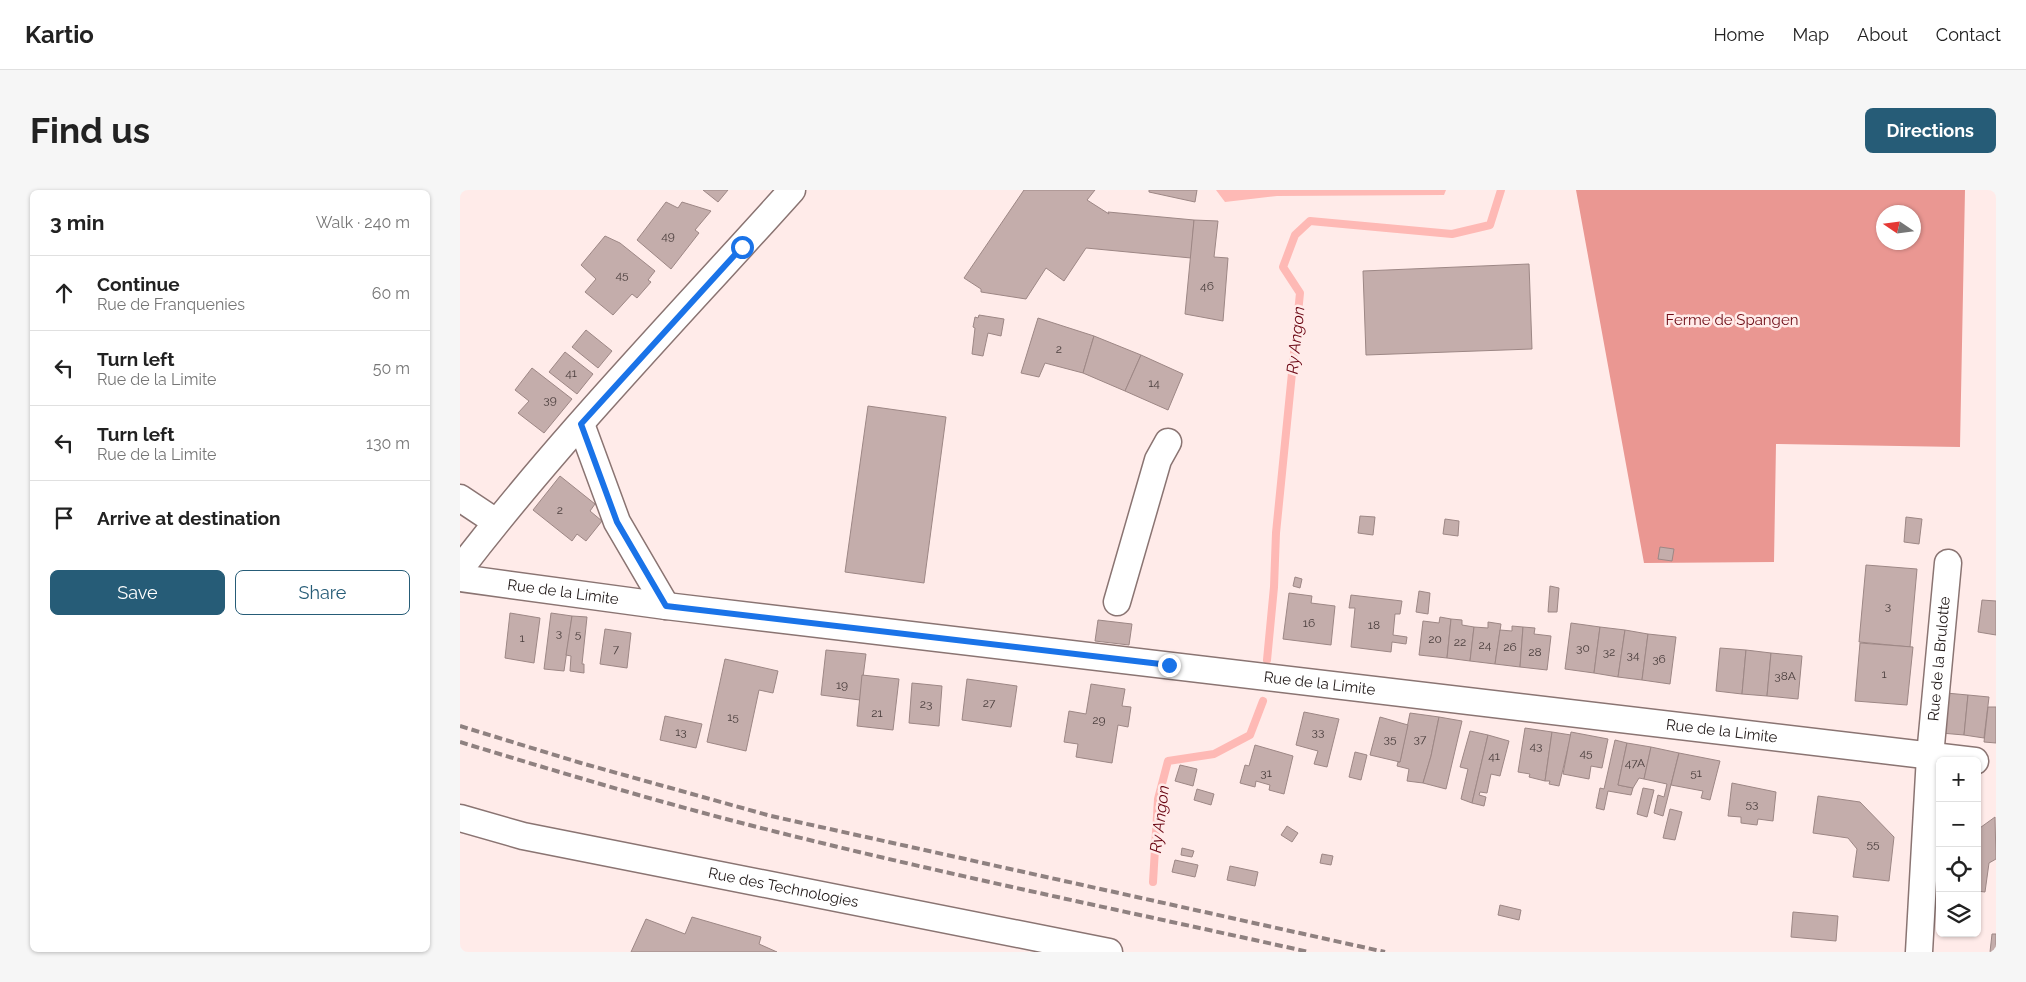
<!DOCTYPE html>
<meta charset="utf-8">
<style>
body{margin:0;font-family:Raleway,sans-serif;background:#f6f6f6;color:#222}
.controls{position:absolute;right:15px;bottom:15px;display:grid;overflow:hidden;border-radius:8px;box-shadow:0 1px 4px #0004}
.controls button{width:45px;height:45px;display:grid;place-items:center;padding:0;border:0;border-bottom:1px solid #e0e0e0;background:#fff;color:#222;font:25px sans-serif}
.compass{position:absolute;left:1416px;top:15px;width:45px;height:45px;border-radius:50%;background:#fff;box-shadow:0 1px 4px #0004;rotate:283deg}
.stop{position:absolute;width:15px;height:15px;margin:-11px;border:4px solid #1a73e8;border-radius:50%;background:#fff}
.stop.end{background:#1a73e8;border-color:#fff;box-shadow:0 1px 5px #0008}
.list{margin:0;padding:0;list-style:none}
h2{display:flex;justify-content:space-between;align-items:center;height:65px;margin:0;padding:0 20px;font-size:21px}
h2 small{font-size:16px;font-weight:400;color:#767676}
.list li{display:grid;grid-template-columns:32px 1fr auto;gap:15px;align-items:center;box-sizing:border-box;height:75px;padding:0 20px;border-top:1px solid #e0e0e0}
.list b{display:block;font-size:19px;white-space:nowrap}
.list p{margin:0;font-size:16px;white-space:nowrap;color:#767676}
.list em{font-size:16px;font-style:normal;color:#767676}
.actions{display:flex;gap:10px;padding:15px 20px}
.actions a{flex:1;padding:11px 0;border:1px solid #265c77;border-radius:8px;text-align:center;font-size:18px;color:#265c77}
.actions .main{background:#265c77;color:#fff}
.icon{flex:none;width:28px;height:28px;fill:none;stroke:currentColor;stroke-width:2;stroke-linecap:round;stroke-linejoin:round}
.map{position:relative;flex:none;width:1536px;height:762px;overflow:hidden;border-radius:8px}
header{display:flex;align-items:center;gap:30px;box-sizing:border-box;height:70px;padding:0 25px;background:#fff;border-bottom:1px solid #e0e0e0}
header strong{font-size:24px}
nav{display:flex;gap:28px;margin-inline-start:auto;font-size:18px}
.intro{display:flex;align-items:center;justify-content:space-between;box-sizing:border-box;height:120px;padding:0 30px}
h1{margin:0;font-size:35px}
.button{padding:12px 22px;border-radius:8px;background:#265c77;color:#fff;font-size:18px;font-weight:700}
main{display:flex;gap:30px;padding:0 30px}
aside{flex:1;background:#fff;border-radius:8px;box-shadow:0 1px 4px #0004}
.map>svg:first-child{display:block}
.forest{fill:#ea9792;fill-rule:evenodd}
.water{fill:#feb9b5}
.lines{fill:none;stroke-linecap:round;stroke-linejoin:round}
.stream{stroke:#feb9b5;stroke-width:8}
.building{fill:#c4adab;stroke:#9d8785}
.minor-casing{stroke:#8a7472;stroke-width:29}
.minor{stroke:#fff;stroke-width:26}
.rail{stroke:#8f8180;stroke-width:4;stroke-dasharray:8 4;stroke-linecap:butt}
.route{stroke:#1a73e8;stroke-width:6}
.labels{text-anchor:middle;stroke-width:5;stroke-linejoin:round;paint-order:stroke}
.number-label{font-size:12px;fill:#4a3e3d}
.park-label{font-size:15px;fill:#6f0c16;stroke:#ffebe9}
.street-label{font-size:15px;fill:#211918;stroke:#ffebe9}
.water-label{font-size:16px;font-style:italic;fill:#6a0512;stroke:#ffebe9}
</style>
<header>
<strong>Kartio</strong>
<nav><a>Home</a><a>Map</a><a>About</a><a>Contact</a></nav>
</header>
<div class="intro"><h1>Find us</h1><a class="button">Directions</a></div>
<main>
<aside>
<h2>3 min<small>Walk · 240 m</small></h2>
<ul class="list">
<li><svg class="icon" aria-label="ahead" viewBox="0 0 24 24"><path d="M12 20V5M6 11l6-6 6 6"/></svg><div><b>Continue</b><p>Rue de Franquenies</p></div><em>60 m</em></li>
<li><svg class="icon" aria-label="left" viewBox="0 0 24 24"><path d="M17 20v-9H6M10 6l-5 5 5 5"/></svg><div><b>Turn left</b><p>Rue de la Limite</p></div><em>50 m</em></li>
<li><svg class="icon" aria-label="left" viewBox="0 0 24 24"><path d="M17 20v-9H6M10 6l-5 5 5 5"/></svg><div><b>Turn left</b><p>Rue de la Limite</p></div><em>130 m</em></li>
<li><svg class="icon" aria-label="arrive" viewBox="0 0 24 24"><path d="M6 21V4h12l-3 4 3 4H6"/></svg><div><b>Arrive at destination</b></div></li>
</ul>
<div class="actions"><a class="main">Save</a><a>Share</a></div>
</aside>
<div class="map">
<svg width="1536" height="762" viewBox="0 0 1536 762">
<rect width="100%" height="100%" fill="#ffebe9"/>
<!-- forest -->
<path class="forest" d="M1116,0H1505L1500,257L1316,254L1314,372L1184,373ZM1424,22H1454V52H1424Z"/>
<!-- water -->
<path class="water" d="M756,0H986L984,5L817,6L765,12Z"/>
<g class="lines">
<!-- stream -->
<g class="stream">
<path d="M807,470L814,397L816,343L840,103L823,77L835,45L850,31L992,44L1030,35L1041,0"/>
<path d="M693,692L698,609L708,571L754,564L790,545L803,511"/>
</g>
</g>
<!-- building -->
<g class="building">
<path d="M243,0H268L258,12Z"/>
<path d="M564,0H635L627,10L649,24L648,22L734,30L731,68L626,58L604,91L586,78L566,109L521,102V99L504,88Z"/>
<path d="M689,0H737L735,12L689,2Z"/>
<path d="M206,12L218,18L222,12L251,21L235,40L239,43L211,79L177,50Z"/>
<path d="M734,30L758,31L754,67L768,68L763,131L725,124Z"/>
<path d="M145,46L160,53L195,81L188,90L191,92L177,108L172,104L153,125L125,102L136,89L121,75Z"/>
<path d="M1069,74L1072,159L906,165L903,81Z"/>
<path d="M519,125L544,129L541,146L528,143L523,166L512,164L515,138L513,137L515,127L518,128Z"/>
<path d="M578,128L634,146L623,183L585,173L579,187L561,183Z"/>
<path d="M126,140L152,161L138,178L112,157Z"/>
<path d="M634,146L681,165L665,201L623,183Z"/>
<path d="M105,162L133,184L117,204L89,182Z"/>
<path d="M681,165L723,184L708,220L665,201Z"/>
<path d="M72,178L112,209L84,243L58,223L69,211L55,200Z"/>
<path d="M408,216L486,227L464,393L385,382Z"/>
<path d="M100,286L135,314L130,321L142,331L126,351L117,344L112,351L73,320Z"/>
<path d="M900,326L915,327L913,345L898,343Z"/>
<path d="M1446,327L1462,329L1459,354L1444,352Z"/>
<path d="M985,329L999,331L998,346L983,344Z"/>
<path d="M1200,357L1214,359L1212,371L1198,369Z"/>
<path d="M1406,375L1457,379L1450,457L1399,452Z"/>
<path d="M835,387L842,389L840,398L833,396Z"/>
<path d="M1090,396L1099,398L1097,422H1088Z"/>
<path d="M959,401L970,403L968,424L956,422Z"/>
<path d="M829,403L852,406L851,413L875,416L871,455L823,449Z"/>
<path d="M891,405L942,411L940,424H935L933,445L947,447L946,454L932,452L931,462L891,457L895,418H889Z"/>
<path d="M1522,410L1536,411V445L1518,442Z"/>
<path d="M50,423L80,428L74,473L45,468Z"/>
<path d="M91,423L112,426L104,481L84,479Z"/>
<path d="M112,426L127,427L122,474H124V483L110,481L111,466L106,465Z"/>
<path d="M980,427L991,429L987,468L959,465L963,431L979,433Z"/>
<path d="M991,429L1002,430V435L1014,437L1010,471L987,468Z"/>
<path d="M638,430L672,434L669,455L635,451Z"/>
<path d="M1028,432L1041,434L1035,474L1010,471L1014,437L1028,438Z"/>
<path d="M1111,433L1140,437L1134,483L1105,479Z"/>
<path d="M1052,436L1063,437L1060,477L1035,474L1040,440L1052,441Z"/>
<path d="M1063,437L1075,438L1074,444L1091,446L1087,480L1060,477Z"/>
<path d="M1140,437L1165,440L1158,487L1134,483Z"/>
<path d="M145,439L171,443L167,478L140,474Z"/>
<path d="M1165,440L1188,444L1182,490L1158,487Z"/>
<path d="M1188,444L1216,447L1210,494L1182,490Z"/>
<path d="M1400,453L1453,457L1447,515L1395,511Z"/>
<path d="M1260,458L1286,460L1282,504L1256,501Z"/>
<path d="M366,460L406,464L400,510L361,505Z"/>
<path d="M1286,460L1311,463L1307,506L1282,504Z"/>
<path d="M1311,463L1342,466L1338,509L1307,506Z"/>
<path d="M265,469L318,481L313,503L299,500L286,561L247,552Z"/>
<path d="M402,485L439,489L433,540L397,536Z"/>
<path d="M507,489L557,496L551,537L502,530Z"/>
<path d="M452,493L482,496L479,536L449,533Z"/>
<path d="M631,494L665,499L662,516L671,517L668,537L658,535L652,573L616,567L618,554L604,552L609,521L626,524Z"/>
<path d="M1486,503L1508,505L1504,545L1481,543Z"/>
<path d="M1508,505L1529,507L1524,548L1504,545Z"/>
<path d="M1528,517H1536V553L1524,552Z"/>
<path d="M844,522L879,529L867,577L854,574L858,561L836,555Z"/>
<path d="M950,523L979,527L971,566L963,593L947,591L949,579L937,576L938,572H940Z"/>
<path d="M205,526L242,534L236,558L200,550Z"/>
<path d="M920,527L948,535L940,572L910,565Z"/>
<path d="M979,527L1002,531L986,599L963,593L971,566Z"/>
<path d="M1065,538L1092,542L1085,591L1069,587L1070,584L1058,582Z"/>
<path d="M1010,541L1028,545L1012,613L1001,609L1008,579L1000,577Z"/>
<path d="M1092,542L1111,545L1099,596L1089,594L1090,591H1085Z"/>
<path d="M1111,542L1148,549L1142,578L1131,576L1129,589L1103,584Z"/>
<path d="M1028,545L1049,551L1040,586L1031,584L1027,603L1020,602L1019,605L1026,607L1024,616L1012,613Z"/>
<path d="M1155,550L1167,553L1158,595L1173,598L1171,605L1148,601L1144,620L1136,618L1140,598L1144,599Z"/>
<path d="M1167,553L1191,557L1184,589L1179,588L1173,598L1158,595Z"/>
<path d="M795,555L833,566L824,604L809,600L810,595L796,591L795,597L780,593L785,575L789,576Z"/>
<path d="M1191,557L1219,563L1203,626L1194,623L1198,605L1204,607L1207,594L1184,589Z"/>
<path d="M895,562L907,565L901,590L889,587Z"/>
<path d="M1219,563L1260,571L1250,610L1241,608L1243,601L1211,595Z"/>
<path d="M720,575L737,579L733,596L715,591Z"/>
<path d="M1272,593L1316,602L1313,631L1298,629L1297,635L1281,633V627L1268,626Z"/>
<path d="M1183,598L1194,600L1187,627L1177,624Z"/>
<path d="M737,599L754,604L751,615L734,610Z"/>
<path d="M1358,606L1400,612L1434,647L1429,691L1393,687L1397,659L1388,648L1353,643Z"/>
<path d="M1210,619L1222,622L1215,650L1203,648Z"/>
<path d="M1535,627L1536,669L1529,673L1525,702L1517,701V640Z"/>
<path d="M827,636L838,643L832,652L821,645Z"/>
<path d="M722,658L734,661L732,667L721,665Z"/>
<path d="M862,664L873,666L871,675L860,673Z"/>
<path d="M715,670L738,675L735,687L712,682Z"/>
<path d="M770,676L798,682L795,696L767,690Z"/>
<path d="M1040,715L1061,720L1059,730L1038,725Z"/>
<path d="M1333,722L1378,726L1376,751L1331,747Z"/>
<path d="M232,727L301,747L299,754L317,762H171L186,729L225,744Z"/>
<path d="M1532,744H1536V762H1530Z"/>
</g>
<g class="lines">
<defs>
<g id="minor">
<path d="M121,234L157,332L206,416"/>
<path d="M0,308L36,332"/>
<path d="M0,379C102,246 220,125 332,0"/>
<path id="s1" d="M0,388L206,416L1515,571"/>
<path d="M657,412L698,270L708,252"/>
<path id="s2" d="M0,628L63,646L649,762"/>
<path id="s3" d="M1459,762L1470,566L1488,373"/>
</g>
</defs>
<!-- minor casing -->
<use href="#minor" class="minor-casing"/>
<!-- minor -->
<use href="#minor" class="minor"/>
<!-- rail -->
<g class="rail">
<path d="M0,536L121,573L311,626L925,762"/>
<path d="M0,552C102,583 205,614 309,640C488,685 669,722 849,762"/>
</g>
</g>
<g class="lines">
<!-- route -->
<path class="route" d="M282,57L121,234L157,332L206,416L709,475"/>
</g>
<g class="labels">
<!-- number labels -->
<g class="number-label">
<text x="208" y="50">49</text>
<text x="162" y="89">45</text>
<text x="747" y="100">46</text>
<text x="599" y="163">2</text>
<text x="111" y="187">41</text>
<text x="694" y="197">14</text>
<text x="90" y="214">39</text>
<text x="100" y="324">2</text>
<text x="1428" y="420">3</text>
<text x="849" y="437">16</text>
<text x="914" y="439">18</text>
<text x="99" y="447">3</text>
<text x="118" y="448">5</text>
<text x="62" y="452">1</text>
<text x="975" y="453">20</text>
<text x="1000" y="456">22</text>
<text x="1025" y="459">24</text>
<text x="1050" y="461">26</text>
<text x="1123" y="462">30</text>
<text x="156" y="463">7</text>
<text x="1075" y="466">28</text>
<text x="1149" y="466">32</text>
<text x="1173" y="469">34</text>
<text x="1199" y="473">36</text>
<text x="1424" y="488">1</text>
<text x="1325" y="490">38A</text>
<text x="382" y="499">19</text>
<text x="529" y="517">27</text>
<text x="466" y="518">23</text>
<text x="417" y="527">21</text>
<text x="273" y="531">15</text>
<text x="639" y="534">29</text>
<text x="221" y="546">13</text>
<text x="858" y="546">33</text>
<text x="930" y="553">35</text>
<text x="960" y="553">37</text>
<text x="1076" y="560">43</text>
<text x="1126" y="567">45</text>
<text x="1034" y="570">41</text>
<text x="1175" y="577">47A</text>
<text x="806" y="587">31</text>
<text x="1236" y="587">51</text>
<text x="1292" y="618">53</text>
<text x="1413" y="658">55</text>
</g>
<!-- park labels -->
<g class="park-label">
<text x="1272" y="135">Ferme de Spangen</text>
</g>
<!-- street labels -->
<g class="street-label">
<text dy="5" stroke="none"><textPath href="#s1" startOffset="104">Rue de la Limite</textPath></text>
<text dy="5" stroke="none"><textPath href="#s3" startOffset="294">Rue de la Brulotte</textPath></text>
<text dy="5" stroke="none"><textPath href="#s1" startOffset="866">Rue de la Limite</textPath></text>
<text dy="5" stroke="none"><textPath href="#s1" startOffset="1271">Rue de la Limite</textPath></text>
<text dy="5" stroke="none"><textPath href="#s2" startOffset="331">Rue des Technologies</textPath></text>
</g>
<!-- water labels -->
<g class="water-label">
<text transform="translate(835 150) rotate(-84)" y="6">Ry Angon</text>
<text transform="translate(699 629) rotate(-83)" y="6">Ry Angon</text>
</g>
</g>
</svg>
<div class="controls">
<button>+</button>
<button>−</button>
<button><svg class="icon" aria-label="locate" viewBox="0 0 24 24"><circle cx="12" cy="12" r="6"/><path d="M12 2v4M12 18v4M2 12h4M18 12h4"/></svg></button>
<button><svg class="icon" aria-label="layers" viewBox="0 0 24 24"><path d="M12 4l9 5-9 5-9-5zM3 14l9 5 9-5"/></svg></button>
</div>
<svg class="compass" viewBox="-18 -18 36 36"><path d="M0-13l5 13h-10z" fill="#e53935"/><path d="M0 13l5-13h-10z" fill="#767676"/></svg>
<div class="stop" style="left:282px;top:57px"></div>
<div class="stop end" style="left:709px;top:475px"></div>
</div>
</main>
